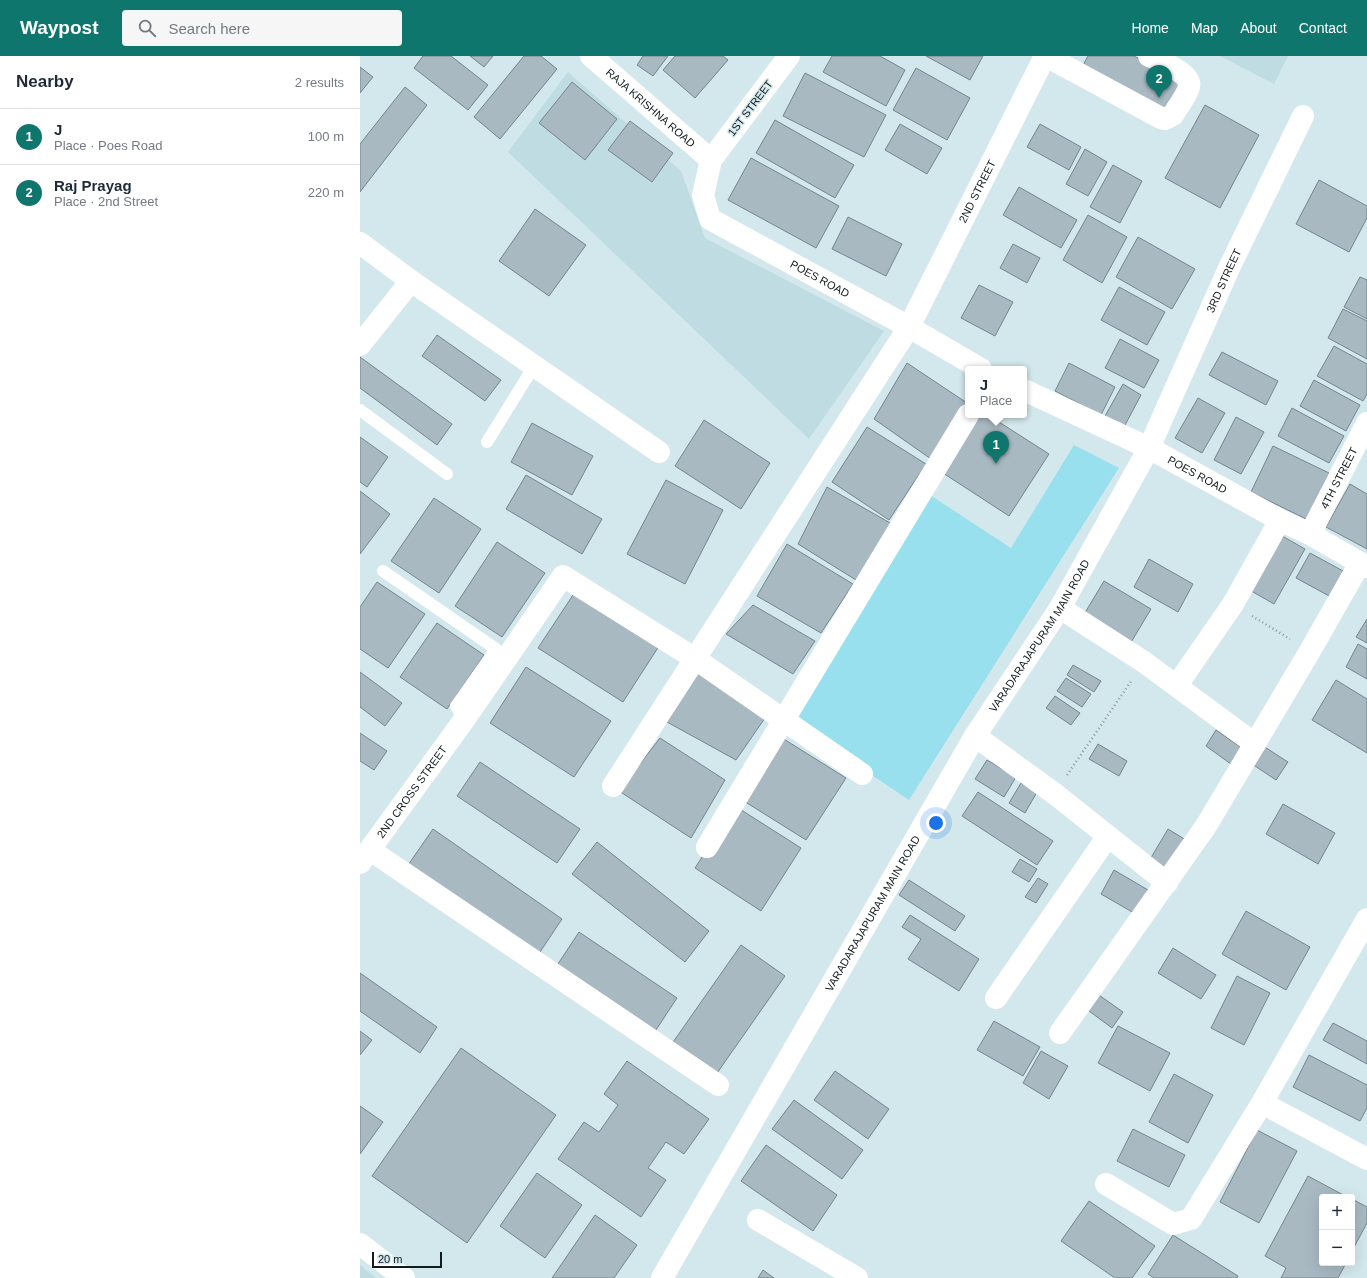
<!DOCTYPE html>
<meta charset="utf-8">
<style>
body{margin:0;font-family:Arial,sans-serif;background:#f6f6f7;color:#1f2937}
.controls{position:absolute;right:12px;bottom:12px;display:grid;overflow:hidden;border-radius:4px;box-shadow:0 4px 16px #0002}
.controls button{width:36px;height:36px;display:grid;place-items:center;padding:0;border:0;border-bottom:1px solid #e0e1e3;background:#fff;color:#1f2937;font:20px sans-serif}
.scale{position:absolute;left:12px;bottom:10px;width:70px;box-sizing:border-box;padding-left:4px;border:2px solid #131b1c;border-top:0;font-size:11px;line-height:14px;white-space:nowrap;color:#131b1c;-webkit-text-stroke:3px #d3e8ec;paint-order:stroke}
.you{position:absolute;left:576px;top:767px;width:14px;height:14px;margin:-10px;border:3px solid #fff;border-radius:50%;background:#1a73e8;box-shadow:0 0 0 6px #1a73e833}
.badge{display:grid;place-items:center;width:26px;height:26px;border-radius:50%;background:#0f766e;color:#fff;font-size:13px;font-weight:700}
.pin{position:absolute;translate:-50% -33px;filter:drop-shadow(0 1px 2px #0008)}
.pin::after{content:'';position:absolute;top:21px;width:14px;height:12px;background:inherit;clip-path:polygon(0 0,100% 0,50% 100%)}
.popup{position:absolute;left:605px;top:310px;width:62px;height:52px;box-sizing:border-box;display:grid;place-content:center;border-radius:4px;background:#fff;filter:drop-shadow(0 1px 3px #0005);font-size:13px;white-space:nowrap;color:#747a83}
.popup b{font-size:15px;color:#1f2937}
.popup::after{content:'';position:absolute;left:50%;top:100%;margin-left:-8px;border:8px solid transparent;border-top-color:#fff}
.list{margin:0;padding:0;list-style:none}
h2{display:flex;justify-content:space-between;align-items:center;height:52px;margin:0;padding:0 16px;font-size:17px}
h2 small{font-size:13px;font-weight:400;color:#747a83}
.list li{display:grid;grid-template-columns:26px 1fr auto;gap:12px;align-items:center;box-sizing:border-box;height:56px;padding:0 16px;border-top:1px solid #e0e1e3}
.list b{display:block;font-size:15px;white-space:nowrap}
.list p{margin:0;font-size:13px;white-space:nowrap;color:#747a83}
.list em{font-size:13px;font-style:normal;color:#747a83}
.icon{flex:none;width:22px;height:22px;fill:none;stroke:currentColor;stroke-width:2;stroke-linecap:round;stroke-linejoin:round}
.map{position:relative;flex:none;width:1007px;height:1222px;overflow:hidden}
header{display:flex;align-items:center;gap:24px;box-sizing:border-box;height:56px;padding:0 20px;background:#0f766e;color:#fff}
header strong{font-size:19px}
nav{display:flex;gap:22px;margin-inline-start:auto;font-size:14px}
.search{width:280px;height:36px;background:#f6f6f7;display:flex;align-items:center;gap:10px;box-sizing:border-box;padding:0 14px;border-radius:4px;color:#747a83;font-size:15px}
main{display:flex}
aside{flex:1;background:#fff}
.map>svg:first-child{display:block}
.built{fill:#bedce2}
.green{fill:#98e0ee}
.building{fill:#a8b9c2;stroke:#75858e}
.lines{fill:none;stroke-linecap:round;stroke-linejoin:round}
.path{stroke:#88989a;stroke-width:2.5;stroke-dasharray:1 3;stroke-linecap:butt}
.service{stroke:#fff;stroke-width:12}
.minor{stroke:#fff;stroke-width:22}
.labels{text-anchor:middle;stroke-width:3;stroke-linejoin:round;paint-order:stroke}
.street-label{font-size:11px;fill:#131b1c;stroke:#d3e8ec}
</style>
<header>
<strong>Waypost</strong>
<div class="search"><svg class="icon" aria-label="search" viewBox="0 0 24 24"><circle cx="10" cy="10" r="6"/><path d="M15 15l6 6"/></svg>Search here</div>
<nav><a>Home</a><a>Map</a><a>About</a><a>Contact</a></nav>
</header>
<main>
<aside>
<h2>Nearby<small>2 results</small></h2>
<ul class="list">
<li><span class="badge">1</span><div><b>J</b><p>Place · Poes Road</p></div><em>100 m</em></li>
<li><span class="badge">2</span><div><b>Raj Prayag</b><p>Place · 2nd Street</p></div><em>220 m</em></li>
</ul>
</aside>
<div class="map">
<svg width="1007" height="1222" viewBox="0 0 1007 1222">
<rect width="100%" height="100%" fill="#d3e8ec"/>
<!-- built -->
<g class="built">
<path d="M860,0H928L914,28Z"/>
<path d="M208,16L321,115L345,182L524,275L449,383L148,96Z"/>
<path d="M0,1209L16,1222H0Z"/>
</g>
<!-- green -->
<path class="green" d="M714,389L759,412L549,744L424,660L570,439L651,492Z"/>
<!-- building -->
<g class="building">
<path d="M63,0H91L128,29L108,54L54,12Z"/>
<path d="M110,0H133L124,11Z"/>
<path d="M164,0H181L197,13L140,83L114,61Z"/>
<path d="M283,0H308L293,20L277,9Z"/>
<path d="M315,0H363L368,4L335,42L303,14Z"/>
<path d="M472,0H520L545,14L526,50L463,16Z"/>
<path d="M566,0H623L610,24Z"/>
<path d="M728,0H774L825,26L810,57L722,11Z"/>
<path d="M0,11L13,21L0,37Z"/>
<path d="M556,12L610,42L587,84L533,54Z"/>
<path d="M445,17L526,59L504,101L423,60Z"/>
<path d="M212,26L257,63L225,104L179,67Z"/>
<path d="M45,31L67,49L0,136V88Z"/>
<path d="M845,49L899,79L860,152L805,122Z"/>
<path d="M415,64L494,109L475,142L396,97Z"/>
<path d="M270,65L313,97L292,126L248,94Z"/>
<path d="M540,68L582,92L567,118L525,94Z"/>
<path d="M680,68L721,91L709,114L667,91Z"/>
<path d="M725,93L747,106L728,140L706,128Z"/>
<path d="M391,102L479,150L456,192L368,144Z"/>
<path d="M753,109L782,125L760,167L730,151Z"/>
<path d="M959,124L1007,150V162L989,196L936,168Z"/>
<path d="M659,131L717,164L701,192L643,159Z"/>
<path d="M175,153L226,189L189,240L139,205Z"/>
<path d="M728,159L767,181L742,227L703,204Z"/>
<path d="M488,161L542,188L526,220L472,193Z"/>
<path d="M778,181L835,213L812,253L756,221Z"/>
<path d="M653,188L680,202L667,227L640,212Z"/>
<path d="M1000,221L1007,224V263L984,251Z"/>
<path d="M619,229L653,246L635,280L601,262Z"/>
<path d="M759,231L805,256L787,289L741,264Z"/>
<path d="M983,253L1007,265V303L968,282Z"/>
<path d="M77,279L141,324L125,345L62,300Z"/>
<path d="M760,283L799,304L784,332L745,312Z"/>
<path d="M974,290L1007,308V338L1003,345L957,320Z"/>
<path d="M862,296L918,325L906,349L849,319Z"/>
<path d="M0,301L92,368L77,389L0,332Z"/>
<path d="M547,307L607,347L571,403L514,363Z"/>
<path d="M709,307L755,331L741,359L695,335Z"/>
<path d="M954,324L1000,349L986,375L940,350Z"/>
<path d="M763,328L781,339L764,371L745,360Z"/>
<path d="M838,342L865,357L842,397L815,382Z"/>
<path d="M932,352L984,380L969,407L918,380Z"/>
<path d="M620,359H628L689,398L649,460L583,417Z"/>
<path d="M876,361L904,376L881,418L854,404Z"/>
<path d="M344,364L410,407L381,453L315,410Z"/>
<path d="M172,367L233,400L212,439L151,406Z"/>
<path d="M507,371L566,408L529,464L472,426Z"/>
<path d="M0,381L28,401L7,431L0,426Z"/>
<path d="M913,390L969,417L946,463L891,436Z"/>
<path d="M166,419L242,463L222,498L146,453Z"/>
<path d="M306,424L363,454L325,528L267,498Z"/>
<path d="M990,428L1007,438V493L966,471Z"/>
<path d="M467,431L532,468L496,524L438,488Z"/>
<path d="M0,435L30,458L0,498Z"/>
<path d="M74,442L121,473L79,537L31,505Z"/>
<path d="M917,477L945,493L914,548L886,532Z"/>
<path d="M137,486L185,517L142,581L95,550Z"/>
<path d="M427,488L493,528L461,577L397,540Z"/>
<path d="M950,497L985,516L971,541L936,522Z"/>
<path d="M789,503L833,528L818,556L774,531Z"/>
<path d="M744,525L791,553L770,588L723,560Z"/>
<path d="M17,526L65,558L28,612L0,593V551Z"/>
<path d="M215,536L299,590L263,646L178,592Z"/>
<path d="M393,549L455,585L433,618L366,578Z"/>
<path d="M1007,563V587L996,581Z"/>
<path d="M77,567L124,599L87,653L40,621Z"/>
<path d="M998,588L1007,593V623L986,611Z"/>
<path d="M713,609L741,625L734,636L707,619Z"/>
<path d="M166,611L251,665L214,721L130,667Z"/>
<path d="M0,616L42,647L25,670L0,651Z"/>
<path d="M337,617L405,662L376,704L307,666Z"/>
<path d="M706,622L731,638L722,651L697,635Z"/>
<path d="M976,624L1007,643V697L952,664Z"/>
<path d="M695,640L720,657L711,669L686,652Z"/>
<path d="M856,674L886,695L875,711L846,690Z"/>
<path d="M0,677L27,695L14,714L0,705Z"/>
<path d="M419,680L486,722L446,784L379,742Z"/>
<path d="M300,682L365,724L331,782L259,735Z"/>
<path d="M738,688L767,705L759,720L729,703Z"/>
<path d="M900,688L928,706L916,724L889,706Z"/>
<path d="M627,704L656,721L644,741L615,723Z"/>
<path d="M120,706L220,773L197,807L97,740Z"/>
<path d="M661,727L677,736L665,757L649,747Z"/>
<path d="M618,736L693,785L677,809L602,760Z"/>
<path d="M923,748L975,777L958,808L906,778Z"/>
<path d="M375,750L441,792L401,855L335,812Z"/>
<path d="M73,773L202,863L176,902L46,812Z"/>
<path d="M808,773L826,784L807,816L789,805Z"/>
<path d="M237,786L349,875L325,906L212,818Z"/>
<path d="M660,803L677,813L669,826L652,816Z"/>
<path d="M754,814L788,834L774,857L741,838Z"/>
<path d="M678,822L688,828L676,847L665,841Z"/>
<path d="M549,824L605,860L595,875L539,839Z"/>
<path d="M886,855L950,891L926,934L862,898Z"/>
<path d="M550,859L619,903L599,935L548,903L561,883L542,871Z"/>
<path d="M219,876L317,942L292,980L194,914Z"/>
<path d="M381,889L425,920L355,1020L311,989Z"/>
<path d="M813,892L856,919L841,943L798,917Z"/>
<path d="M0,917L77,971L60,997L0,955Z"/>
<path d="M877,920L910,937L884,989L851,972Z"/>
<path d="M736,937L763,956L752,972L725,952Z"/>
<path d="M634,965L680,991L663,1020L617,994Z"/>
<path d="M973,967L1007,985V1008L963,984Z"/>
<path d="M758,970L810,997L790,1035L738,1007Z"/>
<path d="M0,975L12,984L0,999Z"/>
<path d="M101,992L196,1059L107,1187L12,1120Z"/>
<path d="M681,995L708,1010L689,1043L663,1027Z"/>
<path d="M949,999L1007,1029V1052L1000,1065L933,1031Z"/>
<path d="M267,1005L349,1063L324,1098L306,1086L288,1112L306,1124L281,1161L198,1103L224,1066L239,1076L258,1049L244,1038Z"/>
<path d="M475,1015L529,1053L508,1083L454,1044Z"/>
<path d="M814,1018L853,1039L828,1087L789,1066Z"/>
<path d="M434,1044L503,1094L482,1123L412,1073Z"/>
<path d="M0,1050L23,1066L0,1098Z"/>
<path d="M773,1073L825,1099L809,1131L757,1105Z"/>
<path d="M897,1074L937,1095L899,1167L860,1146Z"/>
<path d="M406,1089L477,1139L453,1175L381,1125Z"/>
<path d="M177,1117L222,1149L185,1202L140,1170Z"/>
<path d="M948,1120L987,1141H962V1207H986L978,1222H921L926,1212L905,1200Z"/>
<path d="M992,1143L1007,1151V1167L992,1195Z"/>
<path d="M729,1145L795,1190L772,1222H755L701,1185Z"/>
<path d="M235,1159L277,1189L254,1222H192Z"/>
<path d="M813,1179L878,1220L877,1222H794L788,1218Z"/>
<path d="M403,1214L414,1222H398Z"/>
</g>
<g class="lines">
<!-- path -->
<g class="path">
<path d="M892,560L930,583"/>
<path d="M707,719L772,624"/>
</g>
<!-- service -->
<g class="service">
<path d="M0,354L87,418"/>
<path d="M127,386L174,310"/>
<path d="M23,515L136,593L96,650L104,664"/>
</g>
<!-- minor -->
<g class="minor">
<path id="s1" d="M231,0L351,104"/>
<path id="s2" d="M429,0L351,104L343,139L350,163L549,271L621,313"/>
<path d="M686,0L801,62L805,63L813,59C818,50 826,41 829,31C833,17 799,5 789,0"/>
<path d="M0,187L51,225L299,396"/>
<path d="M0,289L51,225"/>
<path id="s3" d="M664,334L789,392L920,464L950,478L1007,511"/>
<path id="s4" d="M950,478L1007,367"/>
<path d="M700,552L784,606L895,688"/>
<path d="M817,629L873,548L920,464"/>
<path d="M615,680L695,738L807,827"/>
<path id="s5" d="M253,730L549,271L685,0"/>
<path d="M347,791L608,359"/>
<path d="M10,794L358,1029"/>
<path id="s6" d="M0,807L104,664L203,520L334,602L502,718"/>
<path d="M636,942L748,780"/>
<path d="M700,977L846,770L950,595L1000,507"/>
<path d="M902,1047L1007,1103"/>
<path d="M746,1128L813,1168L831,1163L902,1047L1007,863"/>
<path d="M398,1164L497,1222"/>
<path d="M0,1188L44,1222"/>
<path id="s7" d="M302,1222L615,680L700,552L789,392L870,210L943,60"/>
</g>
</g>
<g class="labels">
<!-- street labels -->
<g class="street-label">
<text dy="4" stroke="none"><textPath href="#s1" startOffset="79">RAJA KRISHNA ROAD</textPath></text>
<text transform="translate(390 52) rotate(-53)" y="4">1ST STREET</text>
<text dy="4" stroke="none"><textPath href="#s5" startOffset="698">2ND STREET</textPath></text>
<text dy="4" stroke="none"><textPath href="#s2" startOffset="316">POES ROAD</textPath></text>
<text dy="4" stroke="none"><textPath href="#s7" startOffset="1146">3RD STREET</textPath></text>
<text dy="4" stroke="none"><textPath href="#s3" startOffset="193">POES ROAD</textPath></text>
<text dy="4" stroke="none"><textPath href="#s4" startOffset="63">4TH STREET</textPath></text>
<text dy="4" stroke="none"><textPath href="#s7" startOffset="745">VARADARAJAPURAM MAIN ROAD</textPath></text>
<text dy="4" stroke="none"><textPath href="#s6" startOffset="88">2ND CROSS STREET</textPath></text>
<text dy="4" stroke="none"><textPath href="#s7" startOffset="421">VARADARAJAPURAM MAIN ROAD</textPath></text>
</g>
</g>
</svg>
<div class="controls">
<button>+</button>
<button>−</button>
</div>
<div class="scale">20 m</div>
<div class="you"></div>
<div class="pin badge" style="left:636px;top:408px">1</div>
<div class="popup"><b>J</b>Place</div>
<div class="pin badge" style="left:799px;top:42px">2</div>
</div>
</main>
